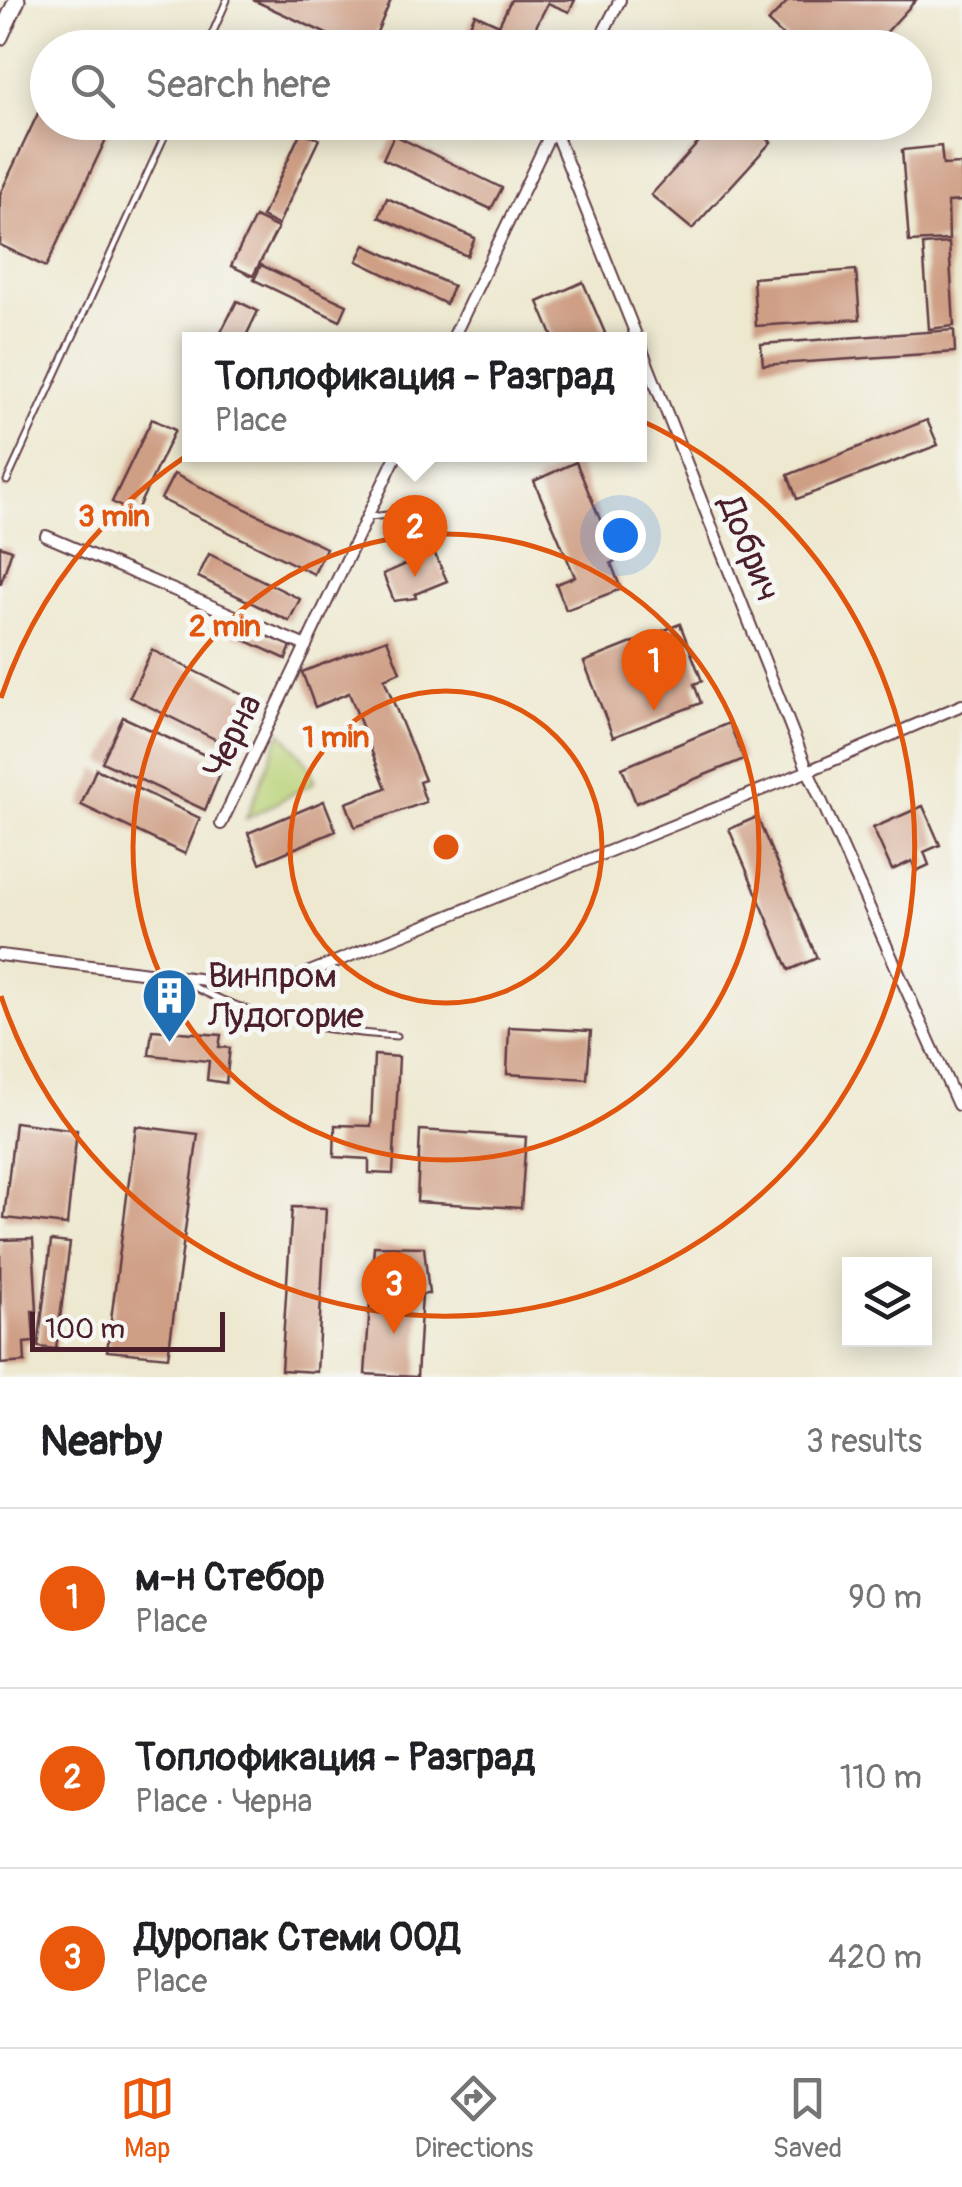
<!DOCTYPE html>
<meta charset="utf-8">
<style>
body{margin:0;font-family:Pangolin,sans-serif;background:#f6f6f6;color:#202124}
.controls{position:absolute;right:30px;bottom:30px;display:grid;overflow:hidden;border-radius:0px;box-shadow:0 5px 25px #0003}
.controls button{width:90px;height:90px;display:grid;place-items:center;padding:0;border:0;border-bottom:2px solid #e0e0e0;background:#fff;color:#202124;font:50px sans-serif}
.scale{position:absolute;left:30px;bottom:25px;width:195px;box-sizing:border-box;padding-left:10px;border:5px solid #4a1f2b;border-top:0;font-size:28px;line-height:35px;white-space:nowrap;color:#4a1f2b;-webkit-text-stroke:8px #f6f6f2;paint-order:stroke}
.you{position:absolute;left:620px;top:535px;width:35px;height:35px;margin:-25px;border:8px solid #fff;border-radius:50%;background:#1a73e8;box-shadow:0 0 0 15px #1a73e833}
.badge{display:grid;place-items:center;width:65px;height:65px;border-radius:50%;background:#ea580c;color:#fff;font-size:32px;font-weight:700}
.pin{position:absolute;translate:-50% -82px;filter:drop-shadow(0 2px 5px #0008)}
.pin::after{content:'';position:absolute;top:52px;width:35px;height:30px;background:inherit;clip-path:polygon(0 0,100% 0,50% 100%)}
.popup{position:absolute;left:182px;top:332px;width:465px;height:130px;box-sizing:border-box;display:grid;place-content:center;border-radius:0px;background:#fff;filter:drop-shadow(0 2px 8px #0005);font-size:32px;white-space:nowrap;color:#757577}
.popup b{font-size:38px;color:#202124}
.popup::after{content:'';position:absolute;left:50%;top:100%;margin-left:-20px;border:20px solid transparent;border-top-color:#fff}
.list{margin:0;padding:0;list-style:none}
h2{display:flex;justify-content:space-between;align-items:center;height:130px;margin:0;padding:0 40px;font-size:42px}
h2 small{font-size:32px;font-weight:400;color:#757577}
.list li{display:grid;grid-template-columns:65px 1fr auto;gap:30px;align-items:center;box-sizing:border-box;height:180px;padding:0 40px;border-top:2px solid #e0e0e0}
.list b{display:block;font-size:38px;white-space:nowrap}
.list p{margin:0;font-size:32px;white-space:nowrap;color:#757577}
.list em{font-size:32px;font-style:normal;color:#757577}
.icon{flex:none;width:55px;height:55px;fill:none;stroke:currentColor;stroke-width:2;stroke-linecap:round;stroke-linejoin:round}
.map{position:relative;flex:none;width:962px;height:1377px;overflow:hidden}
.search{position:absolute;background:#fff;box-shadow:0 5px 25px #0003;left:30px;right:30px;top:30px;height:110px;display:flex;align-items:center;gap:25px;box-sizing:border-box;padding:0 35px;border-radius:55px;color:#757577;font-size:38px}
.sheet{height:670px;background:#fff}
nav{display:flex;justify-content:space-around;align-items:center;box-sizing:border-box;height:140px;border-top:2px solid #e0e0e0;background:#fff;font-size:28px;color:#757577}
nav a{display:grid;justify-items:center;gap:5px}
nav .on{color:#ea580c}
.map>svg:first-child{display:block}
.green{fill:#b9d277;stroke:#827851;stroke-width:2.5}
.building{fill:#cf9f85}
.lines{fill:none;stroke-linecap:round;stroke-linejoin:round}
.lane-casing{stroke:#623d44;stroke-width:9}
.street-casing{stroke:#623d44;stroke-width:14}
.secondary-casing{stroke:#623d44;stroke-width:19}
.lane{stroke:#fff;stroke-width:5}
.street{stroke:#fff;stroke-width:10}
.secondary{stroke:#fff;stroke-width:15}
.ring{fill:none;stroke:#e0560e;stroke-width:5}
.labels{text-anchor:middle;stroke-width:10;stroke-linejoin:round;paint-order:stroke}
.street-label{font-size:35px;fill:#4a1f2b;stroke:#f6f6f2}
.poi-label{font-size:35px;fill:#4a1f2b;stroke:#f6f6f2;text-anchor:start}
.centre{fill:#e0560e;stroke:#f6f6f2;stroke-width:5}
.ring-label{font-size:30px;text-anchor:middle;font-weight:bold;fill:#e0560e;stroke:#f6f6f2;stroke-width:10;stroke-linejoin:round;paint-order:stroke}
</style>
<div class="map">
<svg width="962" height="1377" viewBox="0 0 962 1377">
<rect width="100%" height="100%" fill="#f6f6f2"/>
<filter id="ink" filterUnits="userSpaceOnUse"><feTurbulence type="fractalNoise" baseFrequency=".01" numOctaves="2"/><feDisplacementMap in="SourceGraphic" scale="20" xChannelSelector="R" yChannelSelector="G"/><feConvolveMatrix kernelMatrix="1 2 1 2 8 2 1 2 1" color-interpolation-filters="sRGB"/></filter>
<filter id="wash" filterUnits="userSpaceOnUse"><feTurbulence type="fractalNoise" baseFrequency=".0048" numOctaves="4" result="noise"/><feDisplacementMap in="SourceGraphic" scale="40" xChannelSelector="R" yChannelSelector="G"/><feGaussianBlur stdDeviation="2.25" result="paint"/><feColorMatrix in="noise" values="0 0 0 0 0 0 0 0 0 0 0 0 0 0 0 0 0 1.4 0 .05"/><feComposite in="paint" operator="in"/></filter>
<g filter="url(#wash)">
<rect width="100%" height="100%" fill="#ede8cf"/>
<!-- green -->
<path class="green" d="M281,731L311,768L314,782L246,819Z"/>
<g id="blocks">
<!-- building -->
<g class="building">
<path d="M253,0H391L370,48H357Z"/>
<path d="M511,0H575L569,12L548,3L525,48H492L465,35L475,14L499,25Z"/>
<path d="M789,0H916L872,48H796L768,22Z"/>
<path d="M48,92V122H114L46,267L0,245V194Z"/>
<path d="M717,122H749L771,142L692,229L651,195Z"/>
<path d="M301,131L319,139L278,225L262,217Z"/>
<path d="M394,135L502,188L491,209L383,159Z"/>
<path d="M941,146L943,165L961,164L962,179V201L948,202L949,240L909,242L902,150Z"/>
<path d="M387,198L475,238L467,256L379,217Z"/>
<path d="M255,217L278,228L253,276L231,266Z"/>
<path d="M949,243L954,326L929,329L923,245Z"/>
<path d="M365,245L453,286L446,304L357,261Z"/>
<path d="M261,265L347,305L340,321L254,280Z"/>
<path d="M856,270L860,319L756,326L753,278Z"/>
<path d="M583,282L605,333L597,340H554L538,302Z"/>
<path d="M237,301L258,311L244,340H217Z"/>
<path d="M954,330L955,352L763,365L761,344Z"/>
<path d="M152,419L175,430L135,514L112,502Z"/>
<path d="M927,420L938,445L797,499L788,475Z"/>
<path d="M576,462L617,560L611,563L621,589L566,610L556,584L575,577L534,481Z"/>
<path d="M174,474L326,548L314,574L161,499Z"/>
<path d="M0,546L12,550L1,583H0Z"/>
<path d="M434,552L447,581L415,594L416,598L394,601L383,574Z"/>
<path d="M209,554L300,599L289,621L198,577Z"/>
<path d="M218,614L291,646L286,659L214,626Z"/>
<path d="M680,624L702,681L694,684L701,703L613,737L584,662Z"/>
<path d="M387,639L400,672L384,679L425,780L419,782L426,802L355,827L346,803L386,788L349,693L315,707L302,672Z"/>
<path d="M152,650L255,701L233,748L130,697Z"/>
<path d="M123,717L224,764L205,810L102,762Z"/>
<path d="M729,723L744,759L636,803L622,768Z"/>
<path d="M96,769L200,818L185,854L81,805Z"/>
<path d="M324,801L336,831L260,863L248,833Z"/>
<path d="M923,806L940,845L924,852L929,865L916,871L912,861L892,870L873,828Z"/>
<path d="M757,817L817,958L789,970L729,829Z"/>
<path d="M509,1027L591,1031L587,1079L507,1074Z"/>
<path d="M152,1030L221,1035L219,1047L230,1048L226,1083L207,1080L209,1061L149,1055Z"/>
<path d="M374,1055L399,1057L393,1174L369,1173V1159L334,1157L335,1125L371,1126Z"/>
<path d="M15,1122L77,1130L67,1225L4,1218Z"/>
<path d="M136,1126L198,1134L168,1357L107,1351Z"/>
<path d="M420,1130L526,1137L521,1208L417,1202Z"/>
<path d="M292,1207L326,1208L317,1372L281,1370Z"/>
<path d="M33,1239L37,1311H32L34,1342L24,1343L25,1362L1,1364L0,1240Z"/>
<path d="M51,1241L70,1243L56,1349L38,1347Z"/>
<path d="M374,1246L424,1247L429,1294H422L417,1377L365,1374Z"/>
</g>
</g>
</g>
<g filter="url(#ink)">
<use href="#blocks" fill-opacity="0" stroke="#623d44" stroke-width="2.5"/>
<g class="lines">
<defs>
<g id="lane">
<path d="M206,48L227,0"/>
<path d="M7,481L171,122"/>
<path d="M370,517L396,514L398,508"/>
<path d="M183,981C251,1019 320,1031 397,1036"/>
</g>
<g id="street">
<path d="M595,48L620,0"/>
<path d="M553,127L638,340"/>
<path d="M452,340L556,122"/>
<path d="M46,536L306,646"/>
<path d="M221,824L397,454"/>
<path d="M0,955L231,983L295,978L808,771L640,345"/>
<path d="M958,1105L808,771L962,705"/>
</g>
<path id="secondary" d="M0,37L17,0"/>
</defs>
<!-- lane casing -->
<use href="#lane" class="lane-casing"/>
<!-- street casing -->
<use href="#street" class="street-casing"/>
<!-- secondary casing -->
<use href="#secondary" class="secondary-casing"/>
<!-- lane -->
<use href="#lane" class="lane"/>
<!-- street -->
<use href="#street" class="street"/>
<!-- secondary -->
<use href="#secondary" class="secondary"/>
</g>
</g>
<!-- distance rings -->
<g class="ring">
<circle cx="446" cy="847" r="156"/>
<circle cx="446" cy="847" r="313"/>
<path d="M1 698A469 469 0 1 1 1 996"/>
</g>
<!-- icons -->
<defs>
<symbol id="building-pin" viewBox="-11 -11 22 30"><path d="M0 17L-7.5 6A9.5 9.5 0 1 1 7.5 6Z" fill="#1f6fb2" stroke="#f6f6f2"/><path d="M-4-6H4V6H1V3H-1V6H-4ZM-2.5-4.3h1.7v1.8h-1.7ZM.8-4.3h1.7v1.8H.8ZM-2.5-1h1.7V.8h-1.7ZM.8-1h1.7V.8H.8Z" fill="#fff"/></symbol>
</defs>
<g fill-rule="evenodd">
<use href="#building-pin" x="138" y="964" width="63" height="86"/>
</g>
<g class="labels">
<!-- street labels -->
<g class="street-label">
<text transform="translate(750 548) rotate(68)" y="12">Добрич</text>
<text transform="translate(232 736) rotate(-64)" y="12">Черна</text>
</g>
<!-- poi labels -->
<g class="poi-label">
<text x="208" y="987">Винпром<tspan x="208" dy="40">Лудогорие</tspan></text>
</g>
</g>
<circle cx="446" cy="847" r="15" class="centre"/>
<g class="ring-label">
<text x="114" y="526">3 min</text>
<text x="225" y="636">2 min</text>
<text x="336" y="747">1 min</text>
</g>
</svg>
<div class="controls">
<button><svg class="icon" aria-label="layers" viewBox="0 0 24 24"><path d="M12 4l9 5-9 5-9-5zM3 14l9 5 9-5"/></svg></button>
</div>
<div class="scale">100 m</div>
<div class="you"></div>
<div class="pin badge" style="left:654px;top:711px">1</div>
<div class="pin badge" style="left:415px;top:577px">2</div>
<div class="popup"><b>Топлофикация - Разград</b>Place</div>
<div class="pin badge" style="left:394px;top:1334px">3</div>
<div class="search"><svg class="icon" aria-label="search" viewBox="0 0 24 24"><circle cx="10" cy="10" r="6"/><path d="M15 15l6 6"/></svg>Search here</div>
</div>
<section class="sheet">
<h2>Nearby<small>3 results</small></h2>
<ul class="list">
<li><span class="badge">1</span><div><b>м-н Стебор</b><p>Place</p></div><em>90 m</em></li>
<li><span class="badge">2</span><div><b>Топлофикация - Разград</b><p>Place · Черна</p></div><em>110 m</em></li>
<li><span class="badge">3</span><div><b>Дуропак Стеми ООД</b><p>Place</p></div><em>420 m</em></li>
</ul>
</section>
<nav>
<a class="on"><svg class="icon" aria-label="map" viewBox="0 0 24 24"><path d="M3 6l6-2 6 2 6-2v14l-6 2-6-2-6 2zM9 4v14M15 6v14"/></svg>Map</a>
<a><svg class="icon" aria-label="directions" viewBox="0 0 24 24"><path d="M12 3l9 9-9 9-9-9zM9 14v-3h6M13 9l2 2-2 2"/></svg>Directions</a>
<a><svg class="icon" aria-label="saved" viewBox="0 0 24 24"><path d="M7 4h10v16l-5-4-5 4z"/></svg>Saved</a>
</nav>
